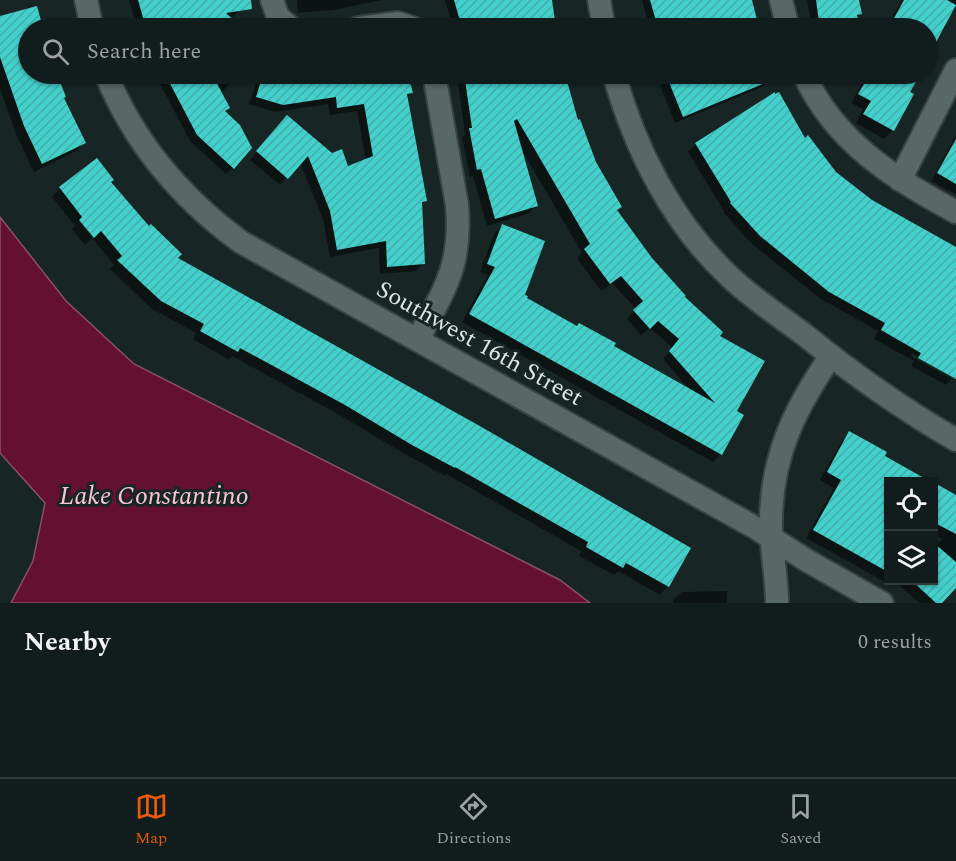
<!DOCTYPE html>
<style>
body{margin:0;font-family:Spectral,serif;background:#1a2525;color:#f1f3f6}
.controls{position:absolute;right:18px;bottom:18px;display:grid;overflow:hidden;border-radius:0px;box-shadow:0 2px 4px #0004}
.controls button{width:54px;height:54px;display:grid;place-items:center;padding:0;border:0;border-bottom:2px solid #303a3b;background:#111c1c;color:#f1f3f6;font:30px sans-serif}
.list{margin:0;padding:0;list-style:none}
h2{display:flex;justify-content:space-between;align-items:center;height:78px;margin:0;padding:0 24px;font-size:26px}
h2 small{font-size:20px;font-weight:400;color:#9ca1a3}
.icon{flex:none;width:33px;height:33px;fill:none;stroke:currentColor;stroke-width:2;stroke-linecap:round;stroke-linejoin:round}
.map{position:relative;flex:none;width:956px;height:603px;overflow:hidden}
.search{position:absolute;background:#111c1c;box-shadow:0 2px 4px #0004;left:18px;right:18px;top:18px;height:66px;display:flex;align-items:center;gap:15px;box-sizing:border-box;padding:0 21px;border-radius:33px;color:#9ca1a3;font-size:22px}
.sheet{height:174px;background:#111c1c}
nav{display:flex;justify-content:space-around;align-items:center;box-sizing:border-box;height:84px;border-top:2px solid #303a3b;background:#111c1c;font-size:16px;color:#9ca1a3}
nav a{display:grid;justify-items:center;gap:3px}
nav .on{color:#ea580c}
.map>svg:first-child{display:block}
.water{fill:#641030;stroke:#885066;stroke-width:1.5}
.shadow{fill:#0007}
.building{fill:url(#building-hatch)}
.lines{fill:none;stroke-linecap:round;stroke-linejoin:round}
.minor-casing{stroke:#374241;stroke-width:26}
.minor{stroke:#586867;stroke-width:22}
.labels{text-anchor:middle;stroke-width:6;stroke-linejoin:round;paint-order:stroke}
.street-label{font-size:24px;fill:#dbe4e4;stroke:#172625}
.water-label{font-size:26px;font-style:italic;fill:#f8c5d1;stroke:#172625}
</style>
<div class="map">
<svg width="956" height="603" viewBox="0 0 956 603">
<defs>
<pattern id="building-hatch" width="6" height="6" patternUnits="userSpaceOnUse" patternTransform="scale(1.5)"><rect width="6" height="6" fill="#43d0cb"/><path d="M-1 1l2-2M0 6l6-6M5 7l2-2" fill="none" stroke="#43ada9"/></pattern>
</defs>
<rect width="100%" height="100%" fill="#172625"/>
<!-- water -->
<path class="water" d="M0,217L66,301L134,364L560,580L590,603H11L33,561L45,503L0,453Z"/>
<!-- shadow -->
<g class="shadow">
<path d="M129,0H239L240,10L233,17H229L240,28H137Z"/>
<path d="M297,0H382L334,10L298,13Z"/>
<path d="M445,0H550L556,28H453Z"/>
<path d="M642,0H751L758,28H649Z"/>
<path d="M807,0H858L860,14L856,18L858,28H812Z"/>
<path d="M902,0H956V4L928,57V28H886Z"/>
<path d="M36,7L41,28H28V74H56L64,97L62,98L84,142L76,151L34,172L16,134L0,89V17Z"/>
<path d="M155,74H239L221,93L233,168L226,174L190,141Z"/>
<path d="M259,74H407L412,92L406,98L425,200L421,205L424,263L416,271L380,274L379,248L330,257L323,219L300,163L280,185L250,160L280,125L347,168L366,160L357,111L330,115L328,104L275,112L249,104Z"/>
<path d="M457,74H563L577,122L616,211L651,259L717,336L735,412L721,454L713,462L462,322L488,275L480,272L494,234L502,226L525,298L689,389L663,359L673,348L650,328L641,335L627,319L636,309L612,283L601,291L577,258L582,253L520,147L536,206L528,214L487,226L473,176L470,177L462,137L465,135Z"/>
<path d="M662,74H768L770,80L762,87L675,123L660,86L664,82Z"/>
<path d="M867,74H919L908,93L912,95L893,130L884,139L856,123L863,109L851,103Z"/>
<path d="M774,94L804,140L835,173L871,202L956,248V373L953,378V376L912,353L911,356L952,379L946,385L911,366L914,361L874,339L878,331L821,299L752,244L723,212L724,211L688,152L696,144Z"/>
<path d="M956,135V194L931,181Z"/>
<path d="M109,183L175,259L668,586L660,595L618,571L614,575L579,556L581,551L446,474L445,476L403,453L336,413L232,356L229,360L193,339L196,333L152,309L110,269L114,265L92,238L85,245L72,229L75,226L52,197L60,188Z"/>
<path d="M850,433L883,456L888,482L890,580L887,583L806,538L834,488L820,480L842,441Z"/>
<path d="M934,484L956,496V585L940,603H919L894,580H934V548L942,539L934,534Z"/>
<path d="M727,591V603H673V600L682,592Z"/>
</g>
<!-- building -->
<g class="building">
<path d="M138,0H251L252,9L226,13L242,28H146Z"/>
<path d="M454,0H552L556,28H462Z"/>
<path d="M650,0H752L759,28H658Z"/>
<path d="M816,0H859L862,14L857,15L860,28H827L826,21L819,22Z"/>
<path d="M904,0H947L956,5L927,59V28H895L898,23L893,20Z"/>
<path d="M37,6L43,28H28V74H57L66,97L64,98L86,143L42,164L24,126L0,57V16Z"/>
<path d="M165,74H212L230,108L225,111L240,125L252,148L234,169L197,135Z"/>
<path d="M263,74H408L413,93L407,94L427,201L422,202L425,264L387,267L386,241L337,250L330,211L308,156L288,179L256,151L287,115L332,153L342,149L348,166L373,156L364,104L337,108L336,97L283,105L256,97Z"/>
<path d="M529,74H565L578,120L580,119L596,162L622,207L617,210L652,258L686,296L685,297L723,332L720,336L765,361L737,411L744,415L722,455L469,314L495,267L487,264L502,224L545,241L525,295L528,296L527,298L577,326L579,323L616,343L614,346L715,403L669,351L679,339L658,321L650,329L633,310L643,301L621,276L610,284L584,249L590,244L517,119L514,121L538,206L495,219L481,169L477,170L469,128H472L465,80L492,75L494,84Z"/>
<path d="M675,74H787L683,117L667,77Z"/>
<path d="M870,74H921L910,92L914,94L894,131L863,114L871,101L858,94Z"/>
<path d="M775,92V94L779,92L805,138L808,135L836,172L872,200L956,247V379L918,358L921,353L881,330L885,323L829,292L760,236L730,203L731,202L695,143Z"/>
<path d="M956,139V184L937,173Z"/>
<path d="M97,158L114,180L111,182L149,226L151,224L182,254L178,258L478,425L691,548L669,587L626,563L623,568L586,547L588,542L455,467V468L412,445L345,405L240,348L238,352L200,331L204,324L161,301L117,260L122,256L101,231L94,238L79,220L82,217L59,187Z"/>
<path d="M849,431L887,452L885,456L931,482H888V572L813,530L841,480L827,472Z"/>
<path d="M933,482L956,495V534L933,522Z"/>
<path d="M933,542L956,562V588L942,603H936L911,580H933Z"/>
</g>
<g class="lines">
<defs>
<g id="minor">
<path d="M86,0L92,28"/>
<path d="M272,0L278,17L291,28"/>
<path d="M599,0L604,28"/>
<path d="M781,0L788,28"/>
<path d="M359,28L398,23L413,28"/>
<path d="M106,74C134,143 181,198 241,242L756,528L806,560L882,603"/>
<path d="M614,74C635,149 672,223 730,277C753,299 781,317 806,336C853,374 904,410 956,440"/>
<path d="M804,74C834,141 894,179 956,212"/>
<path d="M900,180L956,70"/>
<path d="M418,339C445,289 462,265 457,205L434,74"/>
<path d="M777,603C777,575 770,547 771,519C772,455 795,408 831,356"/>
</g>
</defs>
<!-- minor casing -->
<use href="#minor" class="minor-casing"/>
<!-- minor -->
<use href="#minor" class="minor"/>
</g>
<g class="labels">
<!-- street labels -->
<g class="street-label">
<text transform="translate(480 343) rotate(29)" y="8">Southwest 16th Street</text>
</g>
<!-- water labels -->
<g class="water-label">
<text x="154" y="504">Lake Constantino</text>
</g>
</g>
</svg>
<div class="controls">
<button><svg class="icon" aria-label="locate" viewBox="0 0 24 24"><circle cx="12" cy="12" r="6"/><path d="M12 2v4M12 18v4M2 12h4M18 12h4"/></svg></button>
<button><svg class="icon" aria-label="layers" viewBox="0 0 24 24"><path d="M12 4l9 5-9 5-9-5zM3 14l9 5 9-5"/></svg></button>
</div>
<div class="search"><svg class="icon" aria-label="search" viewBox="0 0 24 24"><circle cx="10" cy="10" r="6"/><path d="M15 15l6 6"/></svg>Search here</div>
</div>
<section class="sheet">
<h2>Nearby<small>0 results</small></h2>
<ul class="list">
</ul>
</section>
<nav>
<a class="on"><svg class="icon" aria-label="map" viewBox="0 0 24 24"><path d="M3 6l6-2 6 2 6-2v14l-6 2-6-2-6 2zM9 4v14M15 6v14"/></svg>Map</a>
<a><svg class="icon" aria-label="directions" viewBox="0 0 24 24"><path d="M12 3l9 9-9 9-9-9zM9 14v-3h6M13 9l2 2-2 2"/></svg>Directions</a>
<a><svg class="icon" aria-label="saved" viewBox="0 0 24 24"><path d="M7 4h10v16l-5-4-5 4z"/></svg>Saved</a>
</nav>
